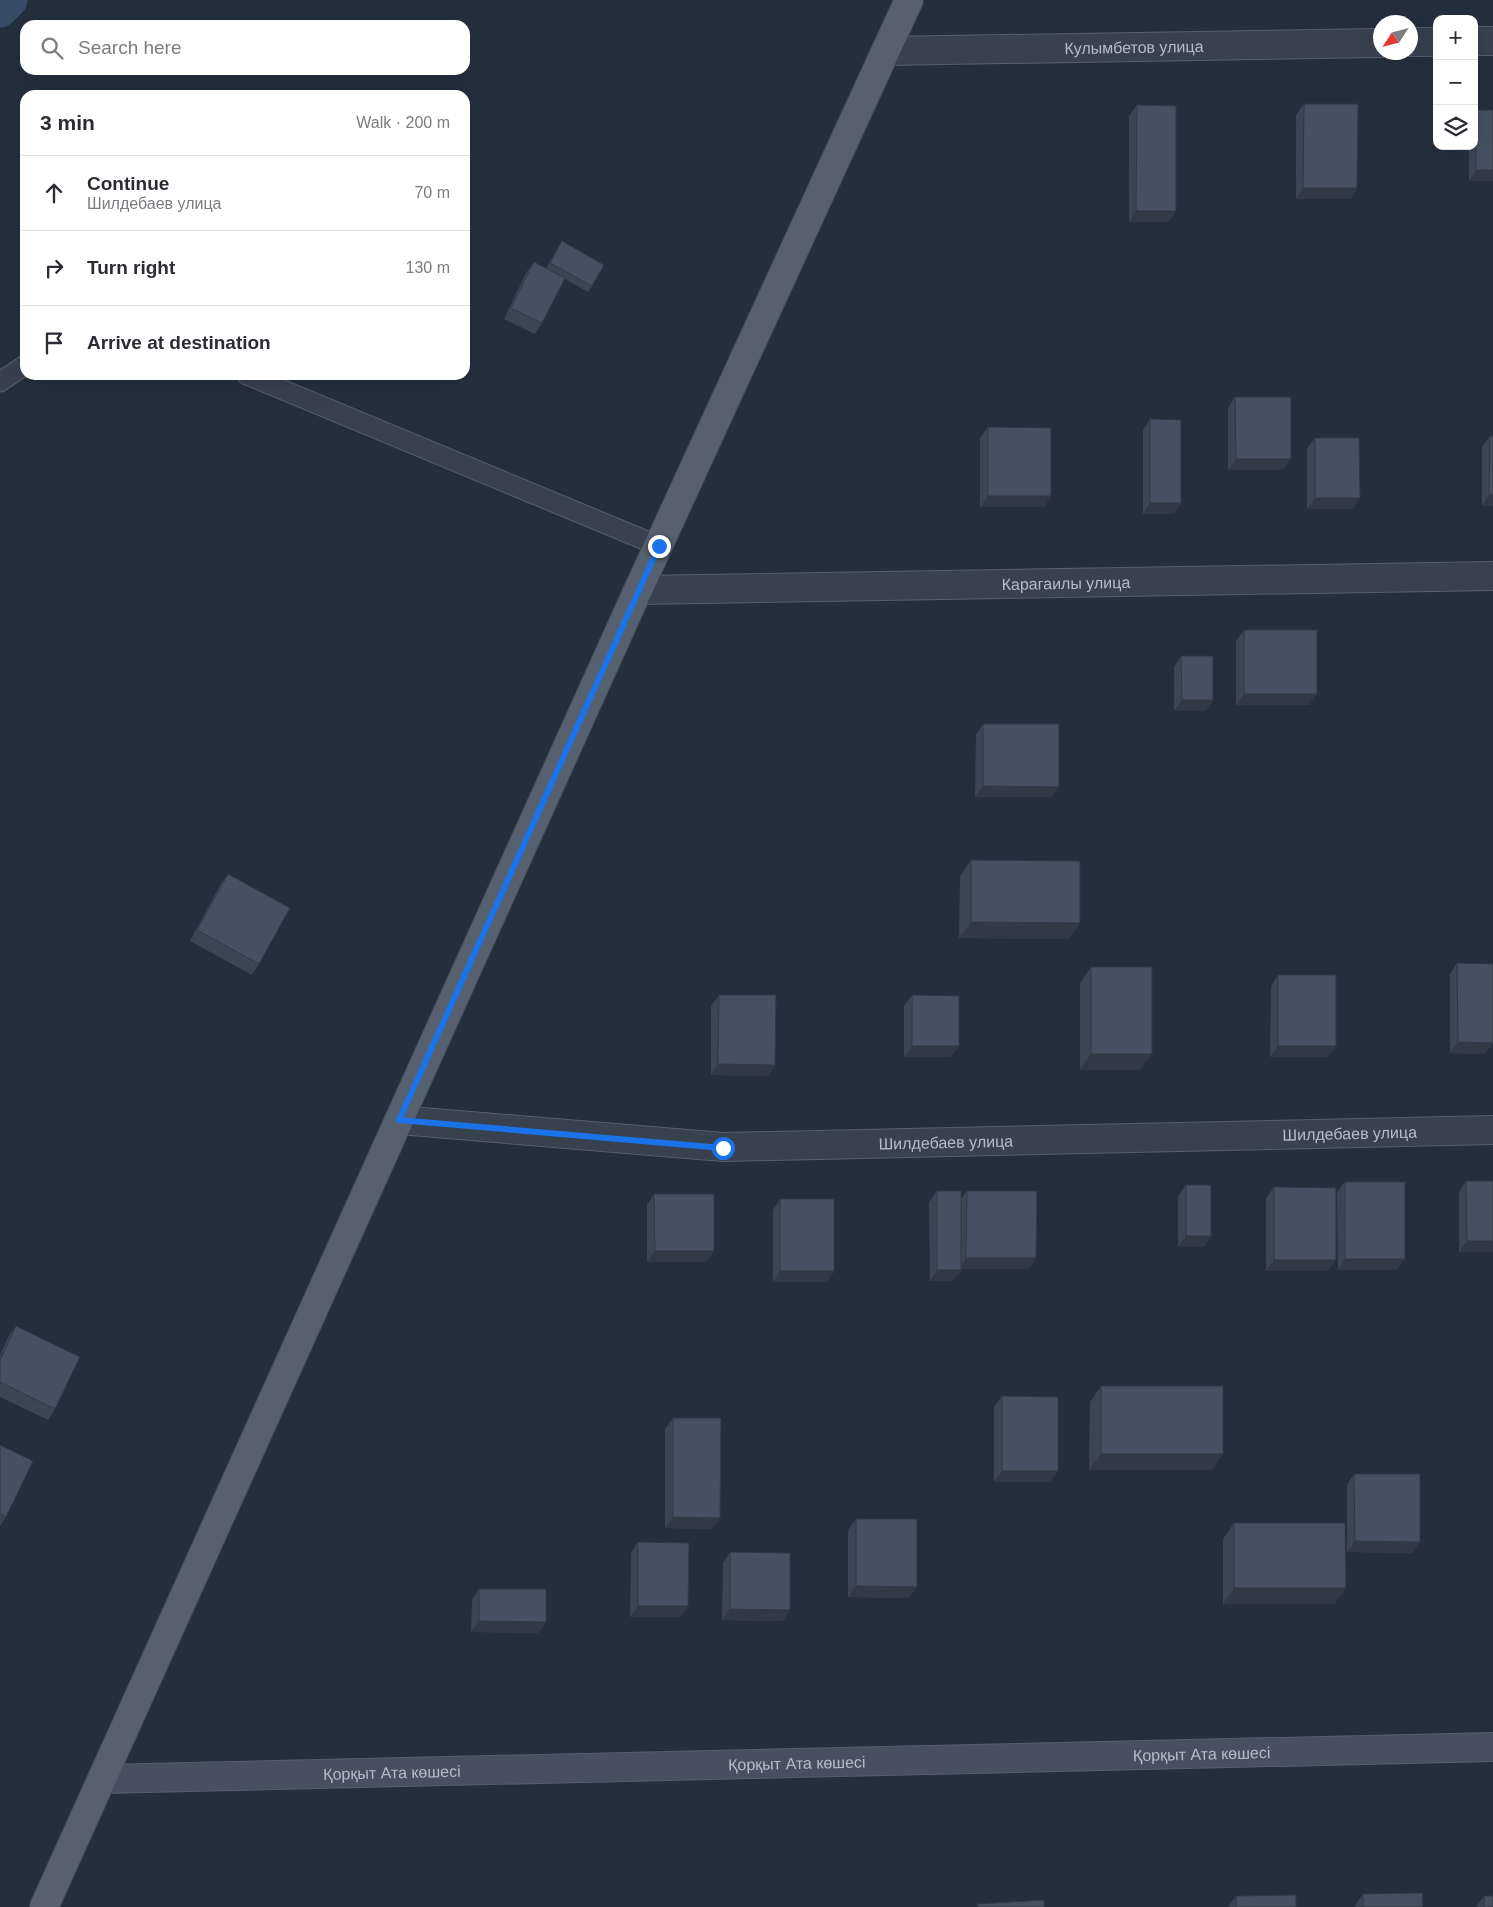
<!DOCTYPE html>
<meta charset="utf-8">
<style>
body{margin:0;font-family:Helvetica,sans-serif;background:#f7f7f7;color:#2b2b33}
.controls{position:absolute;right:15px;top:15px;display:grid;overflow:hidden;border-radius:10px;box-shadow:0 5px 20px #0002}
.controls button{width:45px;height:45px;display:grid;place-items:center;padding:0;border:0;border-bottom:1px solid #e1e1e2;background:#fff;color:#2b2b33;font:25px sans-serif}
.compass{position:absolute;left:1373px;top:15px;width:45px;height:45px;border-radius:50%;background:#fff;box-shadow:0 5px 20px #0002;rotate:234deg}
.stop{position:absolute;width:15px;height:15px;margin:-11px;border:4px solid #1a73e8;border-radius:50%;background:#fff}
.stop.end{background:#1a73e8;border-color:#fff;box-shadow:0 1px 5px #0008}
.list{margin:0;padding:0;list-style:none}
h2{display:flex;justify-content:space-between;align-items:center;height:65px;margin:0;padding:0 20px;font-size:21px}
h2 small{font-size:16px;font-weight:400;color:#7c7c81}
.list li{display:grid;grid-template-columns:32px 1fr auto;gap:15px;align-items:center;box-sizing:border-box;height:75px;padding:0 20px;border-top:1px solid #e1e1e2}
.list b{display:block;font-size:19px;white-space:nowrap}
.list p{margin:0;font-size:16px;white-space:nowrap;color:#7c7c81}
.list em{font-size:16px;font-style:normal;color:#7c7c81}
.icon{flex:none;width:28px;height:28px;fill:none;stroke:currentColor;stroke-width:2;stroke-linecap:round;stroke-linejoin:round}
.map{position:relative;flex:none;width:1493px;height:1907px;overflow:hidden}
.search{position:absolute;background:#fff;box-shadow:0 5px 20px #0002;left:20px;top:20px;width:450px;height:55px;display:flex;align-items:center;gap:12px;box-sizing:border-box;padding:0 18px;border-radius:15px;color:#7c7c81;font-size:19px}
.panel{position:absolute;background:#fff;box-shadow:0 5px 20px #0002;left:20px;top:90px;width:450px;height:290px;border-radius:15px}
.map>svg:first-child{display:block}
.lines{fill:none;stroke-linecap:round;stroke-linejoin:round}
.canal{stroke:#394c67;stroke-width:35}
.lane-casing{stroke:#565f6c;stroke-width:21}
.street-casing{stroke:#565f6c;stroke-width:30}
.secondary-casing{stroke:#565f6c;stroke-width:30}
.primary-casing{stroke:#414a57;stroke-width:30}
.lane{stroke:#38414e;stroke-width:19}
.street{stroke:#38414e;stroke-width:28}
.secondary{stroke:#465061;stroke-width:28}
.primary{stroke:#56606e;stroke-width:28}
.wall{fill:#3b4654}
.shaded-wall{fill:#303945}
.building{fill:#455162;stroke:#303945}
.route{stroke:#1a73e8;stroke-width:6}
.labels{text-anchor:middle;stroke-width:4;stroke-linejoin:round;paint-order:stroke}
.street-label{font-size:16px;fill:#b4bcc9;stroke:#1d2633}
</style>
<div class="map">
<svg width="1493" height="1907" viewBox="0 0 1493 1907">
<rect width="100%" height="100%" fill="#242f3e"/>
<g class="lines">
<!-- canal -->
<path class="canal" d="M0,10L10,0"/>
<defs>
<g id="lane">
<path d="M247,375L659,546"/>
<path d="M0,382L25,365"/>
</g>
<g id="street">
<path d="M1474,41H1493"/>
<path d="M1410,42H1437"/>
<path id="s1" d="M886,51L1380,43"/>
<path id="s2" d="M638,590L1493,576"/>
<path id="s3" d="M399,1120L723,1147L1493,1130"/>
</g>
<g id="secondary">
<path id="s4" d="M102,1779L1493,1747"/>
</g>
<path id="primary" d="M44,1907L638,590L909,0"/>
</defs>
<!-- lane casing -->
<use href="#lane" class="lane-casing"/>
<!-- street casing -->
<use href="#street" class="street-casing"/>
<!-- secondary casing -->
<use href="#secondary" class="secondary-casing"/>
<!-- primary casing -->
<use href="#primary" class="primary-casing"/>
<!-- lane -->
<use href="#lane" class="lane"/>
<!-- street -->
<use href="#street" class="street"/>
<!-- secondary -->
<use href="#secondary" class="secondary"/>
<!-- primary -->
<use href="#primary" class="primary"/>
</g>
<!-- wall -->
<g class="wall">
<path d="M1304,104L1357,188L1350,199H1296V115Z"/>
<path d="M1137,105L1176,211L1168,222H1129V116Z"/>
<path d="M1476,110H1493V181H1469V146H1474V113Z"/>
<path d="M562,241L592,286L588,292L565,279L542,323L535,334L504,319L526,273L534,262L546,268L558,247Z"/>
<path d="M1235,397L1283,470H1228V408Z"/>
<path d="M1150,419L1181,503L1174,514H1143V430Z"/>
<path d="M988,427L1051,496L1044,507H980V438Z"/>
<path d="M1490,436H1493V506H1482V447Z"/>
<path d="M1315,438L1360,498L1352,509H1307V448Z"/>
<path d="M1244,630L1317,694L1309,705H1236V641Z"/>
<path d="M1181,656L1213,700L1205,711H1174V667Z"/>
<path d="M983,724L1059,787L1052,797H975L976,735Z"/>
<path d="M971,860L1080,923L1069,939L959,938L960,876Z"/>
<path d="M228,874L259,964L252,975L190,941L220,885Z"/>
<path d="M1457,963L1493,1043L1485,1054L1450,1053V974Z"/>
<path d="M1091,967L1140,1070H1080V983Z"/>
<path d="M1278,975L1336,1046L1328,1057H1270L1271,986Z"/>
<path d="M719,995L775,1065L768,1076L711,1075V1006Z"/>
<path d="M912,995L951,1057H904V1006Z"/>
<path d="M1466,1181H1493V1252H1459V1192Z"/>
<path d="M1345,1182L1397,1270H1338L1337,1192Z"/>
<path d="M1186,1185L1204,1247H1178V1196Z"/>
<path d="M1274,1187L1328,1271H1266V1198Z"/>
<path d="M937,1191L961,1199L967,1191L1029,1269H961L953,1281H930L929,1202Z"/>
<path d="M654,1194L714,1251L706,1262H647V1205Z"/>
<path d="M780,1199L834,1271L827,1282H773V1210Z"/>
<path d="M16,1326L55,1409L48,1420L0,1397V1355L8,1337Z"/>
<path d="M1101,1386L1212,1470H1089L1090,1402Z"/>
<path d="M1002,1396L1058,1471L1050,1482H994V1407Z"/>
<path d="M673,1418L720,1518L712,1529L665,1528V1429Z"/>
<path d="M0,1445L6,1517L0,1526Z"/>
<path d="M1354,1474L1412,1553L1347,1552V1485Z"/>
<path d="M856,1519L909,1598L848,1597V1530Z"/>
<path d="M1234,1523L1346,1588L1334,1604H1223V1539Z"/>
<path d="M638,1542L688,1606L681,1617H630L631,1553Z"/>
<path d="M730,1552L783,1621L722,1620L723,1563Z"/>
<path d="M479,1589L539,1633L471,1632L472,1600Z"/>
<path d="M1363,1894L1423,1907H1354Z"/>
<path d="M1236,1896L1296,1907H1228Z"/>
<path d="M1484,1896L1493,1907H1476Z"/>
</g>
<!-- shaded-wall -->
<g class="shaded-wall">
<path d="M1476,170H1493V181H1469Z"/>
<path d="M1303,188H1357L1350,199H1296Z"/>
<path d="M1136,211H1176L1168,222H1129Z"/>
<path d="M1236,459H1291L1283,470H1228Z"/>
<path d="M1489,495H1493V506H1482Z"/>
<path d="M988,496H1051L1044,507H980Z"/>
<path d="M1315,498H1360L1352,509H1307Z"/>
<path d="M1150,503H1181L1174,514H1143Z"/>
<path d="M1244,694H1317L1309,705H1236Z"/>
<path d="M1182,700H1213L1205,711H1174Z"/>
<path d="M983,786L1059,787L1052,797H975Z"/>
<path d="M971,922L1080,923L1069,939L959,938Z"/>
<path d="M1458,1042L1493,1043L1485,1054L1450,1053Z"/>
<path d="M912,1046H959L951,1057H904Z"/>
<path d="M1278,1046H1336L1328,1057H1270Z"/>
<path d="M1091,1054H1152L1140,1070H1080Z"/>
<path d="M718,1064L775,1065L768,1076L711,1075Z"/>
<path d="M1186,1236H1211L1204,1247H1178Z"/>
<path d="M1467,1241H1493V1252H1459Z"/>
<path d="M655,1251H714L706,1262H647Z"/>
<path d="M966,1258H1036L1029,1269H959Z"/>
<path d="M1345,1259H1405L1397,1270H1338Z"/>
<path d="M1274,1260H1336L1328,1271H1266Z"/>
<path d="M937,1270H961L953,1281H930Z"/>
<path d="M780,1271H834L827,1282H773Z"/>
<path d="M1101,1454H1223L1212,1470H1089Z"/>
<path d="M1002,1471H1058L1050,1482H994Z"/>
<path d="M673,1517L720,1518L712,1529L665,1528Z"/>
<path d="M1355,1541L1420,1542L1412,1553L1347,1552Z"/>
<path d="M856,1586L917,1587L909,1598L848,1597Z"/>
<path d="M1234,1588H1346L1334,1604H1223Z"/>
<path d="M638,1606H688L681,1617H630Z"/>
<path d="M730,1609L790,1610L783,1621L722,1620Z"/>
<path d="M479,1621L546,1622L539,1633L471,1632Z"/>
</g>
<!-- building -->
<g class="building">
<path d="M1304,104H1358L1357,188H1303Z"/>
<path d="M1137,105L1176,106V211H1136Z"/>
<rect x="1476" y="110" width="17" height="60"/>
<path d="M562,241L604,265L592,286L550,263Z"/>
<path d="M534,262L565,278L542,323L511,308Z"/>
<path d="M1235,397H1291V459H1236Z"/>
<path d="M1150,419L1181,420V503H1150Z"/>
<path d="M988,427L1051,428V496H988Z"/>
<path d="M1490,436H1493V495H1489Z"/>
<path d="M1315,438H1359L1360,498H1315Z"/>
<rect x="1244" y="630" width="73" height="64"/>
<path d="M1181,656H1213V700H1182Z"/>
<path d="M983,724H1059V787L983,786Z"/>
<path d="M971,860L1080,861V923L971,922Z"/>
<path d="M228,874L290,908L259,964L197,930Z"/>
<path d="M1457,963L1493,964V1043L1458,1042Z"/>
<rect x="1091" y="967" width="61" height="87"/>
<rect x="1278" y="975" width="58" height="71"/>
<path d="M719,995H776L775,1065L718,1064Z"/>
<path d="M912,995L959,996V1046H912Z"/>
<path d="M1466,1181H1493V1241H1467Z"/>
<rect x="1345" y="1182" width="60" height="77"/>
<rect x="1186" y="1185" width="25" height="51"/>
<path d="M1274,1187L1336,1188V1260H1274Z"/>
<rect x="937" y="1191" width="24" height="79"/>
<path d="M967,1191H1037L1036,1258H966Z"/>
<path d="M654,1194H714V1251H655Z"/>
<rect x="780" y="1199" width="54" height="72"/>
<path d="M16,1326L80,1357L55,1409L0,1382V1360Z"/>
<rect x="1101" y="1386" width="122" height="68"/>
<path d="M1002,1396L1058,1397V1471H1002Z"/>
<path d="M673,1418H721L720,1518L673,1517Z"/>
<path d="M0,1445L33,1461L6,1517L0,1514Z"/>
<path d="M1354,1474H1420V1542L1355,1541Z"/>
<path d="M856,1519H917V1587L856,1586Z"/>
<path d="M1234,1523H1345L1346,1588H1234Z"/>
<path d="M638,1542L689,1543L688,1606H638Z"/>
<path d="M730,1552L790,1553V1610L730,1609Z"/>
<path d="M479,1589H546V1622L479,1621Z"/>
<path d="M1422,1893L1423,1907H1363V1894Z"/>
<path d="M1296,1895V1907H1236V1896Z"/>
<rect x="1484" y="1896" width="9" height="11"/>
<path d="M1044,1900V1907H978L977,1904Z"/>
</g>
<g class="lines">
<!-- route -->
<path class="route" d="M659,546L399,1120L723,1148"/>
</g>
<g class="labels">
<!-- street labels -->
<g class="street-label">
<text dy="6" stroke="none"><textPath href="#s1" startOffset="248">Кулымбетов улица</textPath></text>
<text dy="6" stroke="none"><textPath href="#s2" startOffset="428">Карагаилы улица</textPath></text>
<text dy="6" stroke="none"><textPath href="#s3" startOffset="952">Шилдебаев улица</textPath></text>
<text dy="6" stroke="none"><textPath href="#s3" startOffset="548">Шилдебаев улица</textPath></text>
<text dy="6" stroke="none"><textPath href="#s4" startOffset="1100">Қорқыт Ата көшесі</textPath></text>
<text dy="6" stroke="none"><textPath href="#s4" startOffset="695">Қорқыт Ата көшесі</textPath></text>
<text dy="6" stroke="none"><textPath href="#s4" startOffset="290">Қорқыт Ата көшесі</textPath></text>
</g>
</g>
</svg>
<div class="controls">
<button>+</button>
<button>−</button>
<button><svg class="icon" aria-label="layers" viewBox="0 0 24 24"><path d="M12 4l9 5-9 5-9-5zM3 14l9 5 9-5"/></svg></button>
</div>
<svg class="compass" viewBox="-18 -18 36 36"><path d="M0-13l5 13h-10z" fill="#e53935"/><path d="M0 13l5-13h-10z" fill="#7c7c81"/></svg>
<div class="stop" style="left:723px;top:1148px"></div>
<div class="stop end" style="left:659px;top:546px"></div>
<div class="search"><svg class="icon" aria-label="search" viewBox="0 0 24 24"><circle cx="10" cy="10" r="6"/><path d="M15 15l6 6"/></svg>Search here</div>
<section class="panel">
<h2>3 min<small>Walk · 200 m</small></h2>
<ul class="list">
<li><svg class="icon" aria-label="ahead" viewBox="0 0 24 24"><path d="M12 20V5M6 11l6-6 6 6"/></svg><div><b>Continue</b><p>Шилдебаев улица</p></div><em>70 m</em></li>
<li><svg class="icon" aria-label="right" viewBox="0 0 24 24"><path d="M7 20v-9h11M14 6l5 5-5 5"/></svg><div><b>Turn right</b></div><em>130 m</em></li>
<li><svg class="icon" aria-label="arrive" viewBox="0 0 24 24"><path d="M6 21V4h12l-3 4 3 4H6"/></svg><div><b>Arrive at destination</b></div></li>
</ul>
</section>
</div>
